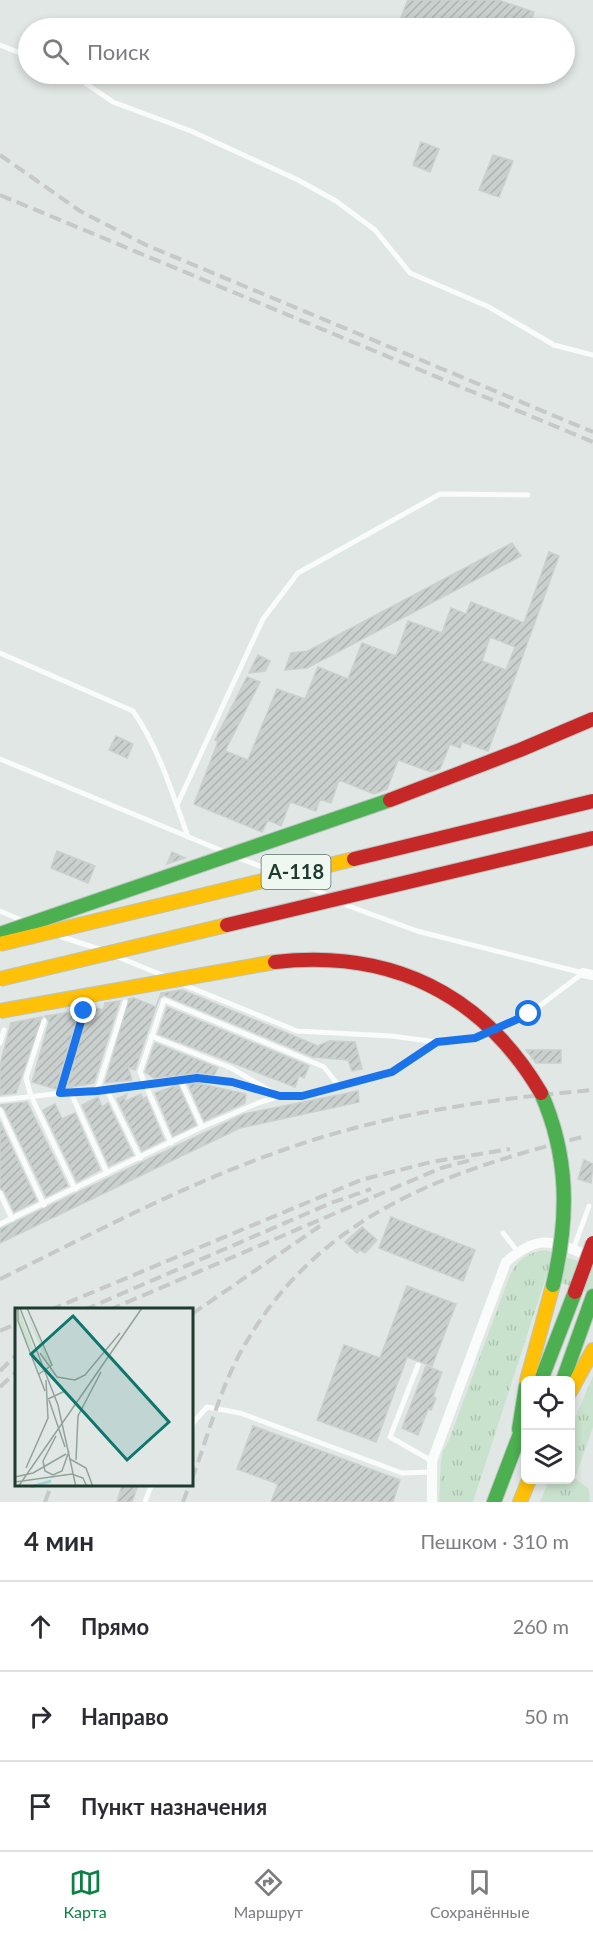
<!DOCTYPE html>
<html lang="ru">
<meta charset="utf-8">
<style>
body{margin:0;font-family:Lato,sans-serif;background:#f2f2f3;color:#2b2b33}
.controls{position:absolute;right:18px;bottom:18px;display:grid;overflow:hidden;border-radius:9px;box-shadow:0 3px 9px #0003}
.controls button{width:54px;height:54px;display:grid;place-items:center;padding:0;border:0;border-bottom:2px solid #e1e1e2;background:#fff;color:#2b2b33;font:30px sans-serif}
.stop{position:absolute;width:18px;height:18px;margin:-14px;border:4px solid #1a73e8;border-radius:50%;background:#fff}
.stop.end{background:#1a73e8;border-color:#fff;box-shadow:0 2px 6px #0008}
.list{margin:0;padding:0;list-style:none}
h2{display:flex;justify-content:space-between;align-items:center;height:78px;margin:0;padding:0 24px;font-size:26px}
h2 small{font-size:20px;font-weight:400;color:#7c7c81}
.list li{display:grid;grid-template-columns:39px 1fr auto;gap:18px;align-items:center;box-sizing:border-box;height:90px;padding:0 24px;border-top:2px solid #e1e1e2}
.list b{display:block;font-size:22px;white-space:nowrap}
.list em{font-size:20px;font-style:normal;color:#7c7c81}
.icon{flex:none;width:33px;height:33px;fill:none;stroke:currentColor;stroke-width:2;stroke-linecap:round;stroke-linejoin:round}
.map{position:relative;flex:none;width:593px;height:1502px;overflow:hidden}
.search{position:absolute;background:#fff;box-shadow:0 3px 9px #0003;left:18px;right:18px;top:18px;height:66px;display:flex;align-items:center;gap:15px;box-sizing:border-box;padding:0 21px;border-radius:33px;color:#7c7c81;font-size:22px}
.sheet{height:348px;background:#fff}
nav{display:flex;justify-content:space-around;align-items:center;box-sizing:border-box;height:84px;border-top:2px solid #e1e1e2;background:#fff;font-size:16px;color:#7c7c81}
nav a{display:grid;justify-items:center;gap:3px}
nav .on{color:#0b8043}
.map>svg:first-child{display:block}
.grass{fill:url(#grass-tufts)}
.building{fill:url(#building-hatch);stroke:#cad0cd;stroke-width:1.5;fill-rule:evenodd}
.lines{fill:none;stroke-linecap:round;stroke-linejoin:round}
.fast-casing{stroke:#bbc4c0;stroke-width:16}
.slow-casing{stroke:#bbc4c0;stroke-width:16}
.lane{stroke:#fafbfb;stroke-width:5}
.street{stroke:#fafbfb;stroke-width:10}
.fast{stroke:#4caf50;stroke-width:14}
.slow{stroke:#ffc107;stroke-width:14}
.rail{stroke:#c6c9c8;stroke-width:4;stroke-dasharray:12 6;stroke-linecap:butt}
.fast-bridge-casing{stroke:#bbc4c0;stroke-width:16;stroke-linecap:butt}
.slow-bridge-casing{stroke:#bbc4c0;stroke-width:16;stroke-linecap:butt}
.jam-bridge-casing{stroke:#bbc4c0;stroke-width:16;stroke-linecap:butt}
.fast-bridge{stroke:#4caf50;stroke-width:14}
.slow-bridge{stroke:#ffc107;stroke-width:14}
.jam-bridge{stroke:#c62828;stroke-width:14}
.route{stroke:#1a73e8;stroke-width:8}
.labels{text-anchor:middle;stroke-width:6;stroke-linejoin:round;paint-order:stroke}
.shield{fill:#eff7f1;stroke:#5d7369;stroke-width:1.5}
.shield-label{font-size:20px;font-weight:bold;fill:#1f3a2f}
.inset-river{fill:none;stroke:#a0d8d7;stroke-width:3}
.inset-road{fill:none;stroke:#93a29c;stroke-width:1.5}
.view{fill:#0f766e;fill-opacity:0.15;stroke:#0f766e;stroke-width:3}
.inset-edge{fill:none;stroke:#1f3a2f;stroke-width:3}
</style>
<div class="map">
<svg width="593" height="1502" viewBox="0 0 593 1502">
<defs>
<pattern id="grass-tufts" width="24" height="20" patternUnits="userSpaceOnUse" patternTransform="scale(1.5)"><rect width="24" height="20" fill="#c9e2cd"/><path d="M3 7l-1-3M5 7V3M7 7l1-3M15 17l-1-3M17 17v-4M19 17l1-3" fill="none" stroke="#acc3b0"/></pattern>
<pattern id="building-hatch" width="6" height="6" patternUnits="userSpaceOnUse" patternTransform="scale(1.5)"><rect width="6" height="6" fill="#cad0cd"/><path d="M-1 1l2-2M0 6l6-6M5 7l2-2" fill="none" stroke="#adb3b0"/></pattern>
</defs>
<rect width="100%" height="100%" fill="#e1e7e4"/>
<!-- grass -->
<g class="grass">
<path d="M545,1250L593,1266V1295L546,1277L473,1502H439L441,1462L443,1451L449,1440L510,1275C517,1260 528,1252 545,1250Z"/>
<path d="M593,1376V1427L575,1478L589,1489L590,1502H540L549,1480H570L571,1428Z"/>
</g>
<!-- building -->
<g class="building">
<path d="M408,0H498L534,12L528,28H436L401,17Z"/>
<path d="M421,142L439,149L430,172L413,165Z"/>
<path d="M493,155L513,161L499,197L479,190Z"/>
<path d="M512,543L521,556L307,668L285,670L291,653L308,651Z"/>
<path d="M549,552L559,556L488,751L462,742L460,748L450,744L440,769L431,772L398,760L387,789L374,794L339,780L331,803L320,799L316,811L290,802L281,826L268,820L262,832L194,804L218,742L215,740L247,677L260,682L225,751L248,760L277,689L305,699L318,667L348,679L362,643L396,656L408,621L442,633L451,608L466,614L471,602L524,623ZM490,637L515,647L506,670L482,661Z"/>
<path d="M258,655L270,661L265,671L249,673Z"/>
<path d="M116,736L133,744L127,758L109,750Z"/>
<path d="M57,851L95,866L88,883L51,868Z"/>
<path d="M172,852L185,858L167,864Z"/>
<path d="M182,990L318,1046L329,1041L355,1042L362,1069L352,1071L348,1060L313,1057L164,995L159,998L135,1070L128,1067L132,1080L105,1083L129,999L134,998L156,1007L161,993Z"/>
<path d="M120,1001L94,1083L67,1088L88,1009L92,1007L103,1010L105,1003Z"/>
<path d="M167,1007L309,1066L304,1078L299,1076L295,1087L158,1034Z"/>
<path d="M79,1011L56,1089L32,1082L49,1022L45,1016Z"/>
<path d="M42,1017L16,1093L0,1095V1065L11,1023Z"/>
<path d="M155,1043L218,1068L214,1075L197,1073L154,1078L145,1072Z"/>
<path d="M526,1050H561V1063H536Z"/>
<path d="M197,1083L246,1094L245,1103L204,1121L188,1084Z"/>
<path d="M178,1085L196,1125L173,1136L155,1093Z"/>
<path d="M358,1091L359,1102L240,1128L0,1243V1229L244,1114Z"/>
<path d="M127,1094L124,1102L141,1094L143,1099L146,1097L164,1140L142,1151L117,1099Z"/>
<path d="M98,1097L102,1107L108,1103L133,1155L109,1166L82,1105Z"/>
<path d="M27,1102L68,1186L46,1197L4,1108L0,1105Z"/>
<path d="M55,1104L62,1119L75,1113L100,1170L77,1182L43,1110Z"/>
<path d="M0,1122L37,1201L14,1212L4,1191L0,1188Z"/>
<path d="M584,1160L593,1164L591,1183L578,1179Z"/>
<path d="M391,1217L475,1250L463,1281L379,1248Z"/>
<path d="M362,1227L377,1240L365,1253L360,1250L357,1253L345,1242Z"/>
<path d="M407,1286L456,1304L432,1366L407,1357L376,1442L317,1420L344,1345L380,1358Z"/>
<path d="M426,1366L442,1372L433,1397L436,1398L431,1410L428,1409L418,1435L402,1428Z"/>
<path d="M253,1426L400,1480L393,1502H271L278,1484L237,1469Z"/>
<path d="M122,1485H138L132,1502H117Z"/>
</g>
<g class="lines">
<defs>
<g id="fast">
<path d="M541,1380L575,1292"/>
<path d="M563,1380L593,1296"/>
<path d="M519,1429L526,1386"/>
<path d="M494,1502L526,1418"/>
</g>
<g id="slow">
<path d="M527,1380L553,1285"/>
<path d="M570,1392L593,1350"/>
<path d="M520,1502L529,1480"/>
</g>
</defs>
<!-- fast casing -->
<use href="#fast" class="fast-casing"/>
<!-- slow casing -->
<use href="#slow" class="slow-casing"/>
<!-- lane -->
<g class="lane">
<path d="M0,45L28,56"/>
<path d="M72,74L113,102L191,131L298,180L336,201L375,230L410,273L489,307L554,345L593,355"/>
<path d="M0,653L133,711C159,748 173,795 188,837"/>
<path d="M0,759L225,852"/>
<path d="M177,805L263,619L298,573L440,494L528,495"/>
<path d="M239,858L272,871"/>
<path d="M294,881L324,894"/>
<path d="M346,905L417,931L583,973"/>
<path d="M0,911L23,921"/>
<path d="M62,937L99,949"/>
<path d="M118,957L162,975"/>
<path d="M182,984L297,1031L391,1036L437,1042L475,1038L489,1032"/>
<path d="M44,1021L26,1078L31,1096L75,1189"/>
<path d="M497,1029L529,1014L583,973"/>
<path d="M151,1036L231,1068L272,1092"/>
<path d="M0,1043L4,1030"/>
<path d="M181,1081L202,1127"/>
<path d="M107,1090L140,1158"/>
<path d="M97,1091L125,1002"/>
<path d="M60,1093L84,1011"/>
<path d="M71,1093L107,1173"/>
<path d="M0,1100L197,1078L232,1082L278,1096"/>
<path d="M0,1110L44,1205"/>
<path d="M171,1143L140,1072L164,1000L324,1067L339,1086"/>
<path d="M0,1193L12,1219"/>
<path d="M0,1224L202,1127L258,1103L280,1096H302L392,1072L437,1042"/>
<path d="M503,1233L518,1252"/>
<path d="M573,1250L589,1206"/>
<path d="M418,1365L390,1437L432,1461"/>
<path d="M192,1424L207,1407L240,1413L402,1473L431,1472"/>
<path d="M145,1502L151,1486"/>
</g>
<!-- street -->
<g class="street">
<path d="M583,973L593,975"/>
<path d="M432,1502V1461L506,1262C542,1231 553,1243 593,1257"/>
</g>
<!-- fast -->
<use href="#fast" class="fast"/>
<!-- slow -->
<use href="#slow" class="slow"/>
<!-- rail -->
<g class="rail">
<path d="M0,155L80,211L146,245L593,432"/>
<path d="M0,195L593,442"/>
<path d="M0,1279C94,1233 187,1183 286,1149C385,1114 489,1099 593,1090"/>
<path d="M50,1310L361,1180L431,1162L510,1149"/>
<path d="M84,1310L331,1203L371,1189"/>
<path d="M109,1310L441,1168L475,1159"/>
<path d="M192,1314L320,1226"/>
<path d="M0,1331L16,1324"/>
<path d="M0,1371L16,1355"/>
<path d="M0,1387L16,1372"/>
<path d="M192,1479C207,1439 218,1396 237,1359C310,1219 439,1173 582,1137"/>
<path d="M45,1502L51,1486"/>
<path d="M183,1502L189,1486"/>
</g>
<defs>
<g id="fast-bridge">
<path d="M0,934L390,800"/>
<path d="M541,1093C569,1156 569,1218 553,1285"/>
</g>
<g id="slow-bridge">
<path d="M0,944L354,859"/>
<path d="M0,979L227,925"/>
<path d="M0,1011L275,962"/>
</g>
<g id="jam-bridge">
<path d="M390,800L520,750L593,719"/>
<path d="M354,859L593,801"/>
<path d="M227,925L593,838"/>
<path d="M275,962C390,949 482,993 541,1093"/>
<path d="M575,1292L593,1243"/>
</g>
</defs>
<!-- fast-bridge casing -->
<use href="#fast-bridge" class="fast-bridge-casing"/>
<!-- slow-bridge casing -->
<use href="#slow-bridge" class="slow-bridge-casing"/>
<!-- jam-bridge casing -->
<use href="#jam-bridge" class="jam-bridge-casing"/>
<!-- fast-bridge -->
<use href="#fast-bridge" class="fast-bridge"/>
<!-- slow-bridge -->
<use href="#slow-bridge" class="slow-bridge"/>
<!-- jam-bridge -->
<use href="#jam-bridge" class="jam-bridge"/>
</g>
<g class="lines">
<!-- route -->
<path class="route" d="M84,1011L60,1093L97,1091L197,1078L232,1082L280,1096H302L392,1072L437,1042L475,1038L529,1014"/>
</g>
<g class="labels">
<!-- shield labels -->
<rect class="shield" x="261.5" y="855" width="69" height="34" rx="4.5"/>
<g class="shield-label">
<text x="296" y="879">А-118</text>
</g>
</g>
<!-- overview -->
<g transform="translate(15 1308)">
<rect width="178" height="178" fill="#e1e7e4"/>
<path d="M9,0L37,57L25,65L3,12L4,1L26,61L33,58Z" fill="#c9e2cd"/>
<path class="inset-river" d="M16,179L36,173"/>
<path class="inset-road" d="M3,0V13L30,83M5,0L43,97L61,179M12,0L37,57L24,66M25,45L42,69L60,72L70,67L105,25M33,91L50,83M34,92L50,139M41,128L28,153L30,163L38,167L47,163L54,143M55,151L71,160L78,179M61,152L63,108L86,64M11,160L33,110L31,72M0,169L18,165L51,146M0,174L57,166L68,170L72,179M3,179L127,0"/>
<path class="view" d="M58,8L154,114L112,152L16,46Z"/>
<rect width="178" height="178" class="inset-edge"/>
</g>
</svg>
<div class="controls">
<button><svg class="icon" aria-label="locate" viewBox="0 0 24 24"><circle cx="12" cy="12" r="6"/><path d="M12 2v4M12 18v4M2 12h4M18 12h4"/></svg></button>
<button><svg class="icon" aria-label="layers" viewBox="0 0 24 24"><path d="M12 4l9 5-9 5-9-5zM3 14l9 5 9-5"/></svg></button>
</div>
<div class="stop" style="left:529px;top:1014px"></div>
<div class="stop end" style="left:84px;top:1011px"></div>
<div class="search"><svg class="icon" aria-label="search" viewBox="0 0 24 24"><circle cx="10" cy="10" r="6"/><path d="M15 15l6 6"/></svg>Поиск</div>
</div>
<section class="sheet">
<h2>4 мин<small>Пешком · 310 m</small></h2>
<ul class="list">
<li><svg class="icon" aria-label="ahead" viewBox="0 0 24 24"><path d="M12 20V5M6 11l6-6 6 6"/></svg><div><b>Прямо</b></div><em>260 m</em></li>
<li><svg class="icon" aria-label="right" viewBox="0 0 24 24"><path d="M7 20v-9h11M14 6l5 5-5 5"/></svg><div><b>Направо</b></div><em>50 m</em></li>
<li><svg class="icon" aria-label="arrive" viewBox="0 0 24 24"><path d="M6 21V4h12l-3 4 3 4H6"/></svg><div><b>Пункт назначения</b></div></li>
</ul>
</section>
<nav>
<a class="on"><svg class="icon" aria-label="map" viewBox="0 0 24 24"><path d="M3 6l6-2 6 2 6-2v14l-6 2-6-2-6 2zM9 4v14M15 6v14"/></svg>Карта</a>
<a><svg class="icon" aria-label="directions" viewBox="0 0 24 24"><path d="M12 3l9 9-9 9-9-9zM9 14v-3h6M13 9l2 2-2 2"/></svg>Маршрут</a>
<a><svg class="icon" aria-label="saved" viewBox="0 0 24 24"><path d="M7 4h10v16l-5-4-5 4z"/></svg>Сохранённые</a>
</nav>
